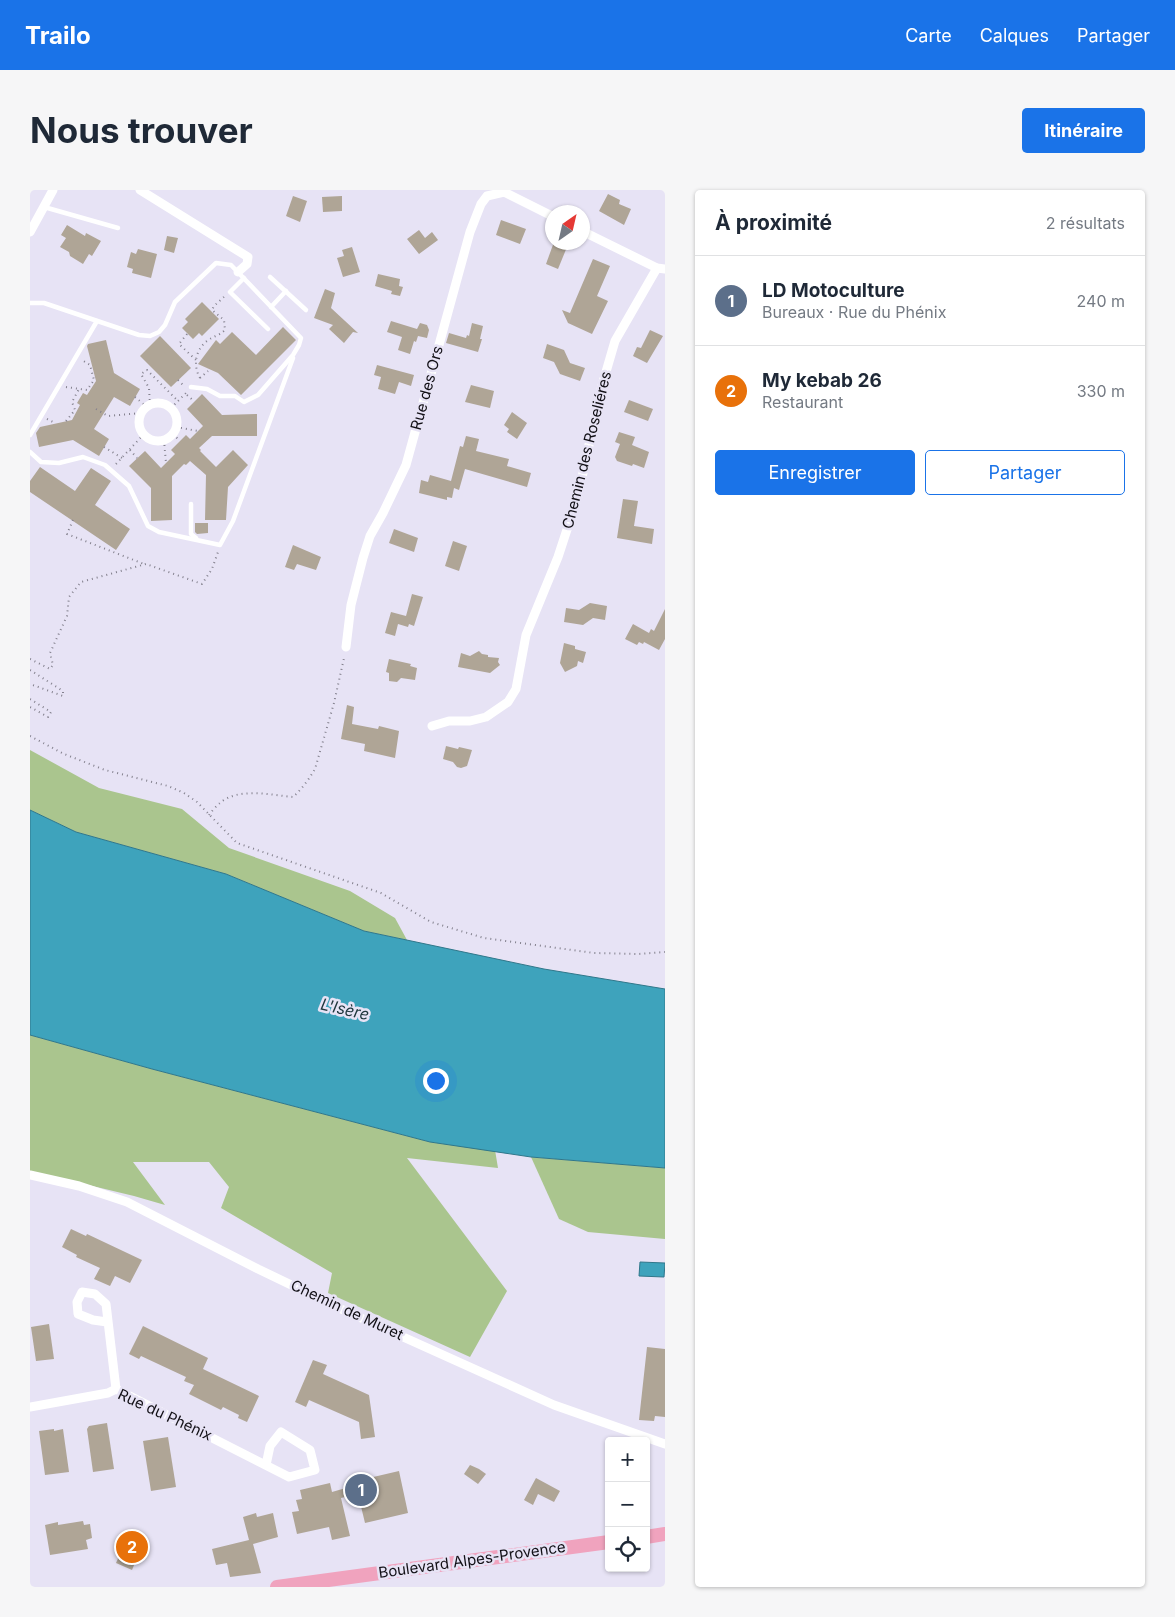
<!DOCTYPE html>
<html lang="fr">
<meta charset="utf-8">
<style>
body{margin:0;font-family:Inter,sans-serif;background:#f6f6f7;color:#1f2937}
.controls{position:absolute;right:15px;bottom:15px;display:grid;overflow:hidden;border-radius:5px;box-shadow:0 1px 4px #0004}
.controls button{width:45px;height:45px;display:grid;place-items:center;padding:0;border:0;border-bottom:1px solid #e0e1e3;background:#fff;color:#1f2937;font:25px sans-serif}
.compass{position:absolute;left:515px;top:15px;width:45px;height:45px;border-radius:50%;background:#fff;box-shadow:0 1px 4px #0004;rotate:34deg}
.you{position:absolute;left:405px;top:890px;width:18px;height:18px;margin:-12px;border:4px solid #fff;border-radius:50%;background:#1a73e8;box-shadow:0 0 0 8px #1a73e833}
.badge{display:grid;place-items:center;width:32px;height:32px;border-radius:50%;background:#1a73e8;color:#fff;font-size:16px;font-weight:700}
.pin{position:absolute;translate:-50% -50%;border:2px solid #fff;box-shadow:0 1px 5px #0006}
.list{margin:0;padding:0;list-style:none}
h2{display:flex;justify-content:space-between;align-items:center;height:65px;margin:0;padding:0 20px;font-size:21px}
h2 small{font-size:16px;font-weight:400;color:#747a83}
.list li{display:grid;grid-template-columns:32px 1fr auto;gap:15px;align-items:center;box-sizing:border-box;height:90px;padding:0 20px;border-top:1px solid #e0e1e3}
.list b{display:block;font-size:19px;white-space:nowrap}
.list p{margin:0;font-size:16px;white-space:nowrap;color:#747a83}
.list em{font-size:16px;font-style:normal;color:#747a83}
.actions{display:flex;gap:10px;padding:15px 20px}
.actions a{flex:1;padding:11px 0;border:1px solid #1a73e8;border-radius:5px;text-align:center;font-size:18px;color:#1a73e8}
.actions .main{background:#1a73e8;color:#fff}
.icon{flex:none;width:28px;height:28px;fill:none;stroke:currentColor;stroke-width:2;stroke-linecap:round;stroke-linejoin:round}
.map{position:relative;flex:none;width:635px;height:1397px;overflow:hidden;border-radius:5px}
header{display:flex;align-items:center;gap:30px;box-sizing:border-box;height:70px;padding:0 25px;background:#1a73e8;color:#fff}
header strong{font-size:24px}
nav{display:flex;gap:28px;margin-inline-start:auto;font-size:18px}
.intro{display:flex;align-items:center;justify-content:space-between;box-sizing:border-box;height:120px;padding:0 30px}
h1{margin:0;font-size:35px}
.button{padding:12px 22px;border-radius:5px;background:#1a73e8;color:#fff;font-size:18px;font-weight:700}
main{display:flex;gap:30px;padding:0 30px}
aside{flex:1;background:#fff;border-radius:5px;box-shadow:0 1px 4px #0004}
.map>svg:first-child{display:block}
.green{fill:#aac58e}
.water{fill:#3ea3bc;stroke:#30778a}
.building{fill:#afa596}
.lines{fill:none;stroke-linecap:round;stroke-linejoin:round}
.path{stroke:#83808d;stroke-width:2;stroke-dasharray:1 4;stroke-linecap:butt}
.lane{stroke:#fff;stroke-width:4.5}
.street{stroke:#fff;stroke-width:9}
.primary{stroke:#f0a3be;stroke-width:14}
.labels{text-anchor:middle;stroke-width:5;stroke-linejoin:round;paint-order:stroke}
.street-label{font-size:15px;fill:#110f15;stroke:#e7e3f5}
.water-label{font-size:16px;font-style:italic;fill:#20373d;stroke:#e7e3f5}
</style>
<header>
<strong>Trailo</strong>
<nav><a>Carte</a><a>Calques</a><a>Partager</a></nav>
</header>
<div class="intro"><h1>Nous trouver</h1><a class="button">Itinéraire</a></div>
<main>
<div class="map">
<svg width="635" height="1397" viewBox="0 0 635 1397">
<rect width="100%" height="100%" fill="#e7e3f5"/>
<!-- green -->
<g class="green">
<path d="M0,560L69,598L152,619L199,658L320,701L365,728L377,750L334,741L196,684L46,642L0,620Z"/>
<path d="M0,845L122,879L400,952L465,960L468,978L377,968L477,1101L440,1167L298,1103L302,1083L191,1018L199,997L179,972H103L135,1015L104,1006L0,981Z"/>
<path d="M501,967L635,978V1049L558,1042L529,1029Z"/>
</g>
<!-- water -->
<g class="water">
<path d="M0,620L46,642L196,684L334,741L514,779L635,799V978L501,967L400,952L122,879L0,845Z"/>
<path d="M610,1072L635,1073L634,1087L609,1086Z"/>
</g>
<!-- building -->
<g class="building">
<path d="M578,4L590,10L589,14L601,19L594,35L569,21Z"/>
<path d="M263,6L277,11L270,32L256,26Z"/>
<path d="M312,6V21L293,22L292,7Z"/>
<path d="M471,30L496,39L490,54L466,45Z"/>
<path d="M37,35L55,46L56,43L71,51L62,66L59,64L53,74L40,66L39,62L30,57L36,48L31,45Z"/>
<path d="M389,40L395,48L402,42L408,50L389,64L377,49Z"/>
<path d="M137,46L148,48L144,63L134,60Z"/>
<path d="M524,52L537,57L528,79L516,74Z"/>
<path d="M322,57L330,82L313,87L307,68L314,66L312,60Z"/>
<path d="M108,59L127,64L121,88L102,83L103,79L97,77L101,62L106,64Z"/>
<path d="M563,69L580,76L567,106L578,111L562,144L538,133L532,120L540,123Z"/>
<path d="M348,84L370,89L369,96L373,97L370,106L361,104L362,101L345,96Z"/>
<path d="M295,99L305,103L301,118L328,143L323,142L314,153L299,139L303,135L284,128Z"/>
<path d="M172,112L189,129L172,146L169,143L163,149L152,138L158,132L155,129Z"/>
<path d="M361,131L387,139L390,133L397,135L399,140L397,148L388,146L386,152L384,151L380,164L368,160L372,147L357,142Z"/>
<path d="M442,133L453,136L450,149H452L448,162L416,153L419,143L436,148L437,145L439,146Z"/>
<path d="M253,137L266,150L211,205L188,183L168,174L186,150L190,154L202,142L226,165Z"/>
<path d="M620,140L633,146L617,173L603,166L607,157L611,158Z"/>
<path d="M130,146L161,178L141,197L110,166Z"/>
<path d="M76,150L84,183L110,199L100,216L84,207L64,239L79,249L69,266L43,250L9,257L6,243L10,237L42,230L50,215L47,213L53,203L57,205L66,191L57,156L58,154Z"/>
<path d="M517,154L534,160L540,173L555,178L550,191L530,184L524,172L513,168Z"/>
<path d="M347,175L384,185L381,196L369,192L365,204L348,199L351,187L344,185Z"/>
<path d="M441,195L464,201L460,218L435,212Z"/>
<path d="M172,204L192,225L227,224V246H182L169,258L171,260L170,261L186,277L203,260L218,275L198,297L196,330H175L176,285L160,271L156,275L154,274L142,286V330L121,331V298L99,276L115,261L131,278L145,264L141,260L156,245L160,249L173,236L157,219Z"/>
<path d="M599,210L623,219L618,231L594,222Z"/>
<path d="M482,222L497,233L487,249L477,242L479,239L474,235Z"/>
<path d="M589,242L605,247L602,255L619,262L614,278L603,274L602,276L587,271L585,267L590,254L585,252Z"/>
<path d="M436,246L449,249L446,261L479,269L477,276L501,283L497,297L435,279L429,300L424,298L422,308L417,307V310L389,303L391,290L398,292L400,285L421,291L430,256L433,257Z"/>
<path d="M10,277L45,301L61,278L81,291L65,315L100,339L86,360L0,302V291Z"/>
<path d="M593,309L608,311L604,336L624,339L622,354L587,348Z"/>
<path d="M165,333H178V343L167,344L165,342Z"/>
<path d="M364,339L388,348L384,362L359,353Z"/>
<path d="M423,351L437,356L429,381L415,376Z"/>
<path d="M263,355L291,367L286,380L267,374L264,380L255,377Z"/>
<path d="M382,404L393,407L384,436L379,434L378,437L368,434L365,446L355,443L361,422L376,426Z"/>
<path d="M560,413L577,416L575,430L563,428L553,435L534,432L536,418L549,420Z"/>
<path d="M635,419V449L629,460L614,452L613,454L609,452L607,455L595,449L603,434L619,443L621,439L624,441Z"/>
<path d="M534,453L545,456V459L556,462L553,473L548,471L547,476L535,482L530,473Z"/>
<path d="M449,461L452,464L458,465V467L469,468L468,472L470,475L460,483L428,477L431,463L440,466Z"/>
<path d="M359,469L381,474L380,476L387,478L385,490L371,488L367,492L359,491V483L356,482Z"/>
<path d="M317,515L324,517L322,534L348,539L349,536L369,541L365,568L334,561L335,554L311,549Z"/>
<path d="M416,556L428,559L429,557L442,560L437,576L431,578L427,577L423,572L413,569Z"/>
<path d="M41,1039L56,1046L57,1044L112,1070L100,1093L85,1086L80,1096L64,1089L70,1078L46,1067L47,1065L32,1057Z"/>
<path d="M19,1134L24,1169L6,1171L1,1137Z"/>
<path d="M113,1136L178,1168L173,1179L229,1206L217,1232L208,1228L209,1225L193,1217L191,1220L159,1204L164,1195L154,1191L156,1187L111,1166L109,1169L99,1164Z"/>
<path d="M617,1157L635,1159V1227L625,1226L624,1231L609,1230Z"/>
<path d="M283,1170L297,1175L293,1184L339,1205L345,1247L331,1249L329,1232L279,1210L276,1217L265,1212Z"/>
<path d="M77,1233L84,1279L63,1282L57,1239L59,1236Z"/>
<path d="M24,1239V1241L33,1239L39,1282L15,1285L9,1241Z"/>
<path d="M138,1247L146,1297L121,1301L113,1251Z"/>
<path d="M440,1275L449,1279L456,1284L448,1294L434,1284Z"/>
<path d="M369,1281L378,1323L335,1333L328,1304L311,1308L320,1346L302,1350L299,1337L267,1344L262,1322L269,1321L266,1310L272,1309L270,1300L300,1293L302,1302L340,1291L339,1288Z"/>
<path d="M506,1288L530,1301L524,1312L508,1304L503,1315L494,1310Z"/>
<path d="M226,1323L227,1327L243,1323L248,1347L223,1354L231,1383L200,1387L197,1373L186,1375L182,1359L219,1350L213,1327Z"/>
<path d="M53,1331L54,1335L60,1334L62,1348L56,1350L58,1359L20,1365L15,1335L28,1332V1335Z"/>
<path d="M99,1344L114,1351L102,1380L86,1373Z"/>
</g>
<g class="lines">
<!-- path -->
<g class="path">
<path d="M157,144L149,154L166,170"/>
<path d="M170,188C163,176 165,160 177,151C183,146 189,146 195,140L194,130L182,120L184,116L195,106"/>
<path d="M170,188L178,181"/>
<path d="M148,190L153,195"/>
<path d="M36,197L57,200L64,190L60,175L52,170"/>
<path d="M157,205L164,211"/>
<path d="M105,207L117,217"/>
<path d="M120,215L119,198L111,184L117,180L148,211"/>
<path d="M141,218L157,202"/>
<path d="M66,219L78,226L111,223"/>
<path d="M17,229L25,233"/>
<path d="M36,231L45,220L42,212L49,199"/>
<path d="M146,237L168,241"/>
<path d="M143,244L150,251"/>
<path d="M134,250L136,273"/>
<path d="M74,257L92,268"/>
<path d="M100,260L107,268"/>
<path d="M86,274L114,244"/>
<path d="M43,330L37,344L114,374"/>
<path d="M0,469L20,479L23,475L20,463L37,426L39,407L51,392L116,374L172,394L182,379L188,362"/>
<path d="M0,480L33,501V506L0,494"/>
<path d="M0,509L21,522L18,527L0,517"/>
<path d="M0,546L34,564L75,580L138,596L154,603L167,612L207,653L351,703L401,732L454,748L564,763L608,764L635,762"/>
<path d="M179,625C182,621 186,616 190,613C208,597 241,605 263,607C272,599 279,589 285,579L304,513L314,468"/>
</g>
<!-- lane -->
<g class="lane">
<path d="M14,17L88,38"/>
<path d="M240,87L276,120"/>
<path d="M214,88L200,102L238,139"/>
<path d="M0,113H14L109,145L120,146L129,142L135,135L145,112L186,73L201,75L271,148L269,155L263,165L228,205L214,212L205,206H190L177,199L161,197"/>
<path d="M241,117L256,101"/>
<path d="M0,245L67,131"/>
<path d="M0,262L11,272L29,273L53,267L75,275L99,296L118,336L129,342L190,355L203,331L263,168"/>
<path d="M161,314V344L166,348"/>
</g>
<!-- street -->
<g class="street">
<path d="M110,0L218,67L217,74L208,82"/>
<path d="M552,41L627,78L635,79"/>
<path d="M0,42L23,0"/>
<circle cx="128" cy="232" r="19"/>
<path d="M316,457L321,415L333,368L340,346L353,323L376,275L440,42L451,14L457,6L474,2L522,26"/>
<path d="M402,536L419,531H440L456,527L478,512L486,499L496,445L528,367L548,306L571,199L585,151L627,78"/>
<path d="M0,985L49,996L97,1012L228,1079L311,1119L524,1215L635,1254"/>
<path d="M77,1132L63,1130L48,1124L47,1112L52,1102L65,1104L76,1114L86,1199"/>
<path d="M0,1217L78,1203L86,1199L259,1287L285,1280L280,1260L251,1242L240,1256L236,1275"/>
</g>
<!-- primary -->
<g class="primary">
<path d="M616,1347L635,1344"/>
<path d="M247,1397L579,1352"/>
</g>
</g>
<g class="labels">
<!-- street labels -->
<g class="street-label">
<text transform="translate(397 198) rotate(-75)" y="5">Rue des Ors</text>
<text transform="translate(557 260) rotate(-76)" y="5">Chemin des Roseliéres</text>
<text transform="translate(317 1120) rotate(25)" y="5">Chemin de Muret</text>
<text transform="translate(135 1225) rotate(25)" y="5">Rue du Phénix</text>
<text transform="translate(442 1370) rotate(-8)" y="5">Boulevard Alpes-Provence</text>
</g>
<!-- water labels -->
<g class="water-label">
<text transform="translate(315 819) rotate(13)" y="6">L'Isère</text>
</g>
</g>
</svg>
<div class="controls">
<button>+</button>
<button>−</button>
<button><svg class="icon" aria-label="locate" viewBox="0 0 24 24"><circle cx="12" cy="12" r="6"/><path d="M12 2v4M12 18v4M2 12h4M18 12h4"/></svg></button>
</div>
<svg class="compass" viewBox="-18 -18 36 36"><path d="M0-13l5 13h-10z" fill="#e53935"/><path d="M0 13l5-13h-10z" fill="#747a83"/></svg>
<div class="you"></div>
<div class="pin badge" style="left:331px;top:1300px;background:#5c6f8a">1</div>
<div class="pin badge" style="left:102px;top:1357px;background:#e8710a">2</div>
</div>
<aside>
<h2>À proximité<small>2 résultats</small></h2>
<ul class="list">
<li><span class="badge" style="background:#5c6f8a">1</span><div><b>LD Motoculture</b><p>Bureaux · Rue du Phénix</p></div><em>240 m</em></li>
<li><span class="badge" style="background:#e8710a">2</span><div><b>My kebab 26</b><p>Restaurant</p></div><em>330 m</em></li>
</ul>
<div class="actions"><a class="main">Enregistrer</a><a>Partager</a></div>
</aside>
</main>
